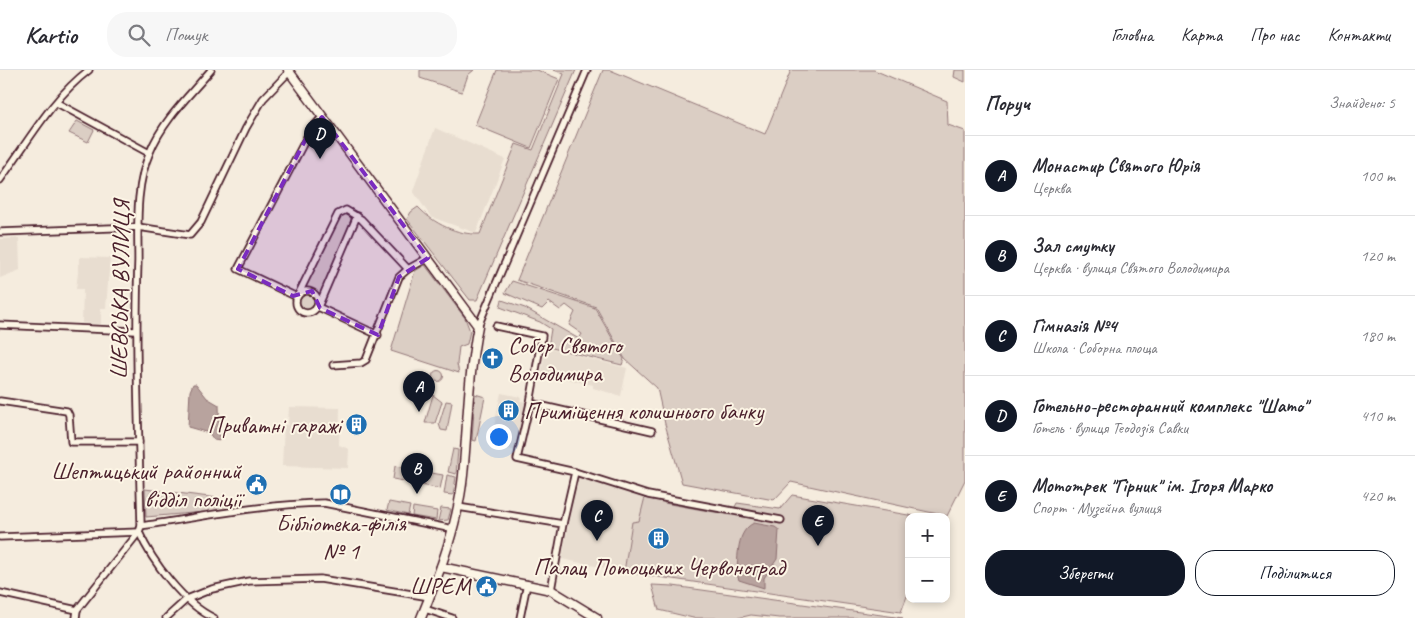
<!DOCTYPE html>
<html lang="uk">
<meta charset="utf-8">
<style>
body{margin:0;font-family:Caveat,sans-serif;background:#f7f7f7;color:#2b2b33}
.controls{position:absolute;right:15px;bottom:15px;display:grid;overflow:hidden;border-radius:10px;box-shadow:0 2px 8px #0003}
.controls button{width:45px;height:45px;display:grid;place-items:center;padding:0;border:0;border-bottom:1px solid #e1e1e2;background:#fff;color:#2b2b33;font:25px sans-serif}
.you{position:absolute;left:498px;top:366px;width:18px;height:18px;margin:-12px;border:4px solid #fff;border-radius:50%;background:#1a73e8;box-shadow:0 0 0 8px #1a73e833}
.badge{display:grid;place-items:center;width:32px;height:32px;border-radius:50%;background:#111827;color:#fff;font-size:16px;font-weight:700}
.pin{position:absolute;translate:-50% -41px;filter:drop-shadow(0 1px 2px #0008)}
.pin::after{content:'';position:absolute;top:26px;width:18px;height:15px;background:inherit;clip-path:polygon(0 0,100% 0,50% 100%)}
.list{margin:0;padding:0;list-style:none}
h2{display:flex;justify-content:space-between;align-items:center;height:65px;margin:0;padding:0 20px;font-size:21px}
h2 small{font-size:16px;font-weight:400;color:#7c7c81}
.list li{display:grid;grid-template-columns:32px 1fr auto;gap:15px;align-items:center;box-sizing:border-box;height:80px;padding:0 20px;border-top:1px solid #e1e1e2}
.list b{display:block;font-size:19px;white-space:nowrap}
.list p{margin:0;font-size:16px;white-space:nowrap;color:#7c7c81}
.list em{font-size:16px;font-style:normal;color:#7c7c81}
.actions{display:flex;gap:10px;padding:15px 20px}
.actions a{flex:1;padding:11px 0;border:1px solid #111827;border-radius:20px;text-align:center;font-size:18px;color:#111827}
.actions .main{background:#111827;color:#fff}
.icon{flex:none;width:28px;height:28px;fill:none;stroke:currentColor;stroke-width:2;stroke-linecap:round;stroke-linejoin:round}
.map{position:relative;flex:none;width:965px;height:548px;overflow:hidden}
header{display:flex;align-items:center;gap:30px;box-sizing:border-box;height:70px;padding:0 25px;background:#fff;border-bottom:1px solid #e1e1e2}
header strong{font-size:24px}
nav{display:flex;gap:28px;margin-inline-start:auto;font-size:18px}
.search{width:350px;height:45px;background:#f7f7f7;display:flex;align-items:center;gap:12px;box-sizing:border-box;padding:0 18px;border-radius:20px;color:#7c7c81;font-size:19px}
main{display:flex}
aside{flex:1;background:#fff}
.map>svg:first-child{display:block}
.built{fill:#e8ddd0}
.green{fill:#dbcec4;stroke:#927678}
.water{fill:#b8a39e;stroke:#8c6e70}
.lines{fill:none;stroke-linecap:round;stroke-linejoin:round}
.street-casing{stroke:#4a1f2b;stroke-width:9}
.secondary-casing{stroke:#4a1f2b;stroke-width:11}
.street{stroke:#fcf5e5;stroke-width:5.5}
.secondary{stroke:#fcf5e5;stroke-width:8}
.marked{fill:#7b2cbf;fill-opacity:0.2;stroke:#7b2cbf;stroke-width:4;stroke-dasharray:10 6;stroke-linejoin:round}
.labels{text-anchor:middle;stroke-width:4;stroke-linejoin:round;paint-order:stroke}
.street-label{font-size:24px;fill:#4a1f2b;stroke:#fcf5e5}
.poi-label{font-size:24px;fill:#4a1f2b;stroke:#fcf5e5;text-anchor:end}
</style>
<header>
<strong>Kartio</strong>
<div class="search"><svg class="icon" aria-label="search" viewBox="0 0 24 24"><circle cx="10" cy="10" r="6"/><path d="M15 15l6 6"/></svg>Пошук</div>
<nav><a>Головна</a><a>Карта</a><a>Про нас</a><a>Контакти</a></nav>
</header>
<main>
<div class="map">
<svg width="965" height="548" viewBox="0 0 965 548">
<rect width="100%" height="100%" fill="#f5ecde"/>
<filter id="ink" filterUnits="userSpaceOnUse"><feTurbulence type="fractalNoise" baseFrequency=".02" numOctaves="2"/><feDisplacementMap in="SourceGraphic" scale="10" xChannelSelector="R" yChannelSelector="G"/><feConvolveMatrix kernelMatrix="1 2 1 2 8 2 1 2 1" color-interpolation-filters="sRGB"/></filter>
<g filter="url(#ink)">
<!-- built -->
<g class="built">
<path d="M435,58L505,89L476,163L431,147L413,121Z"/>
<path d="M19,168L20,200L0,208V169Z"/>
<path d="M80,187L110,188L106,238H101V254L82,253L83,219H76Z"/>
<path d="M546,278L627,298L621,326L593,318V315L541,303Z"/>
<path d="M501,323L521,327L520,331L527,332L517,381L493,376L497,357L494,356Z"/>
<path d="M289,337L340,338L339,375L349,379L348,398L282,396L284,355H288Z"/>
<path d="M577,406L645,427L639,451L632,453L624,502L562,489Z"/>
</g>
<!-- green -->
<g class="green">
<path d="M420,0H474L468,5L462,22L420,8Z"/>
<path d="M497,0H537L559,9L531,78L475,55Z"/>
<path d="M554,0H576L477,230H470L407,149L411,142L418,137C434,154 457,165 480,164L516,74L533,80L564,4Z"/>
<path d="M603,0H610L765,64L791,0H874L947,31L948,55L965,61V410L947,446L791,412L774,430L682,413L665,354L657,318L625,289L596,237L517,210Z"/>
<path d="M955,0H965V12L954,7Z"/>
<path d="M77,51L94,60L88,72L69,63Z"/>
<path d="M344,143L350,146L351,151L321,222L319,224L306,218L305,215L339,146Z"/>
<path d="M425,195L465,248L470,261L467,274L459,277L457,294L459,303L391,281L415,201Z"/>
<path d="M512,211L595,238L624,289L622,295L548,277L551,259L540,252L500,237L502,230L525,238L579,269L582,264L569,255L575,242L566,235L560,240L549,232L542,239L505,223Z"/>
<circle cx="307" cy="232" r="8"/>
<circle cx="438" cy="306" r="5.5"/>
<path d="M475,324L485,327L476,371L472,370Z"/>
<path d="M433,325L442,332L435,353H425Z"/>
<path d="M446,331L452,332L447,361L441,360L439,354Z"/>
<path d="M453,379L458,380L456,404L448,402Z"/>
<path d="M395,396L417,400L414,413L393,409Z"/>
<path d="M420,401L443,405L440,419L417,414Z"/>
<path d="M447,405L456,407L453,425L444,424Z"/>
<path d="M145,419L226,429L227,440L146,447Z"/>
<path d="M792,425L914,446L909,447V521L901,542L624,502L632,452L639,451L645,427L654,430L655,428L665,429L664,433L731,445L737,433L780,439Z"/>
<path d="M389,432L410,436L408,445L387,440Z"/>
<path d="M413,437L437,441L436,450L412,446Z"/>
<path d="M441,438L451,439L448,450L438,451Z"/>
<path d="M652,515L673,516L903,548H779L751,545L738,548H693L659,540Z"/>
</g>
<!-- water -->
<g class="water">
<path d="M193,314H196L207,328L219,335L220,371L214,370L209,363L188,357L190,321Z"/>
<path d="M754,453L775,457L779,460L777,489L764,508V518L739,510L737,505C738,487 736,461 754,453Z"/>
</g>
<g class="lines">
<defs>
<g id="street">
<path d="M57,33L149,83"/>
<path d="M322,47L310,61L238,199L297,227L338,144L346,140L361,149L408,199"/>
<path d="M0,110C28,72 51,29 89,0"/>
<path d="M357,146L318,237L378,265"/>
<path d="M0,162L138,157L190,165L201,152L246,58L263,29L289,2"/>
<circle cx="307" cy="232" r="11"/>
<path d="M0,255L136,261"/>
<path d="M478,256L587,0"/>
<path d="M496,256L542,266L530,333L517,389L575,402L563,454"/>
<path d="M333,295L361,293L366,290L399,207L408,199L428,188"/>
<path d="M0,331L67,341L69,345L71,372H139"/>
<path d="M530,333L652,361"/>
<path d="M575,402L648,425L781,450"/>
<path d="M458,437L563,454L551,520"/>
<path d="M141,456C201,447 263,434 324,433L453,459"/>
<path d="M139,462C152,492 185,535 214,548"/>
<path d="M0,467L139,462"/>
<path d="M0,523L77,540"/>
<path d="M425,539L452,548"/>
<path d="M76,548L77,540L139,462L141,456C139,368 135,279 138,191C138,155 135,116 150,82C163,50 189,26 211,0"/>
<path d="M166,548L187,529L212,519L249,511L320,509L430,527"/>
<path d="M520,548L527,514"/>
</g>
<g id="secondary">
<path d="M288,0L478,256C468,305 468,355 463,405C458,454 440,502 421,548"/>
<path d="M441,497L551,520L597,548"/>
</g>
</defs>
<!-- street casing -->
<use href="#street" class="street-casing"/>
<!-- secondary casing -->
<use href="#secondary" class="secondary-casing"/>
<!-- street -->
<use href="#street" class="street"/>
<!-- secondary -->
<use href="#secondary" class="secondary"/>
</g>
</g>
<!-- marked area -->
<path class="marked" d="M322,47L428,188L399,207L378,265L320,238L312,221L293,226L238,199L310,61Z"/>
<!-- icons -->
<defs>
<symbol id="church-disc" viewBox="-11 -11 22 22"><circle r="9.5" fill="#1f6fb2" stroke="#fcf5e5"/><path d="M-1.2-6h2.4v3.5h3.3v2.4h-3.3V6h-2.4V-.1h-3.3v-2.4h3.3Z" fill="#fff"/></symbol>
<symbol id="building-disc" viewBox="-11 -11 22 22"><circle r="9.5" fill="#1f6fb2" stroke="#fcf5e5"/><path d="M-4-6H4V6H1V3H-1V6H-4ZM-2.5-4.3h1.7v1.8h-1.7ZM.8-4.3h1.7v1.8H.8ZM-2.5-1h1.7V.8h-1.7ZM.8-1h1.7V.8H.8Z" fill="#fff"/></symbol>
<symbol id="civic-disc" viewBox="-11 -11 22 22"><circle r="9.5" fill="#1f6fb2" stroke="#fcf5e5"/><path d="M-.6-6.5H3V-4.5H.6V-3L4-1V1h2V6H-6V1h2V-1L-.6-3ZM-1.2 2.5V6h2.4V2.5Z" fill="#fff"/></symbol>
<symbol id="library-disc" viewBox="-11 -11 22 22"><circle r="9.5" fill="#1f6fb2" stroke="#fcf5e5"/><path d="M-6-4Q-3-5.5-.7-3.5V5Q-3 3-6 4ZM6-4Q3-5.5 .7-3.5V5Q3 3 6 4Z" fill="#fff"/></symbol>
</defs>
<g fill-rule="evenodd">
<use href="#church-disc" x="480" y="276" width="25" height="25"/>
<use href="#building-disc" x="496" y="328" width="25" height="25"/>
<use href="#building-disc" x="344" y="342" width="25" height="25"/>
<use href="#civic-disc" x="244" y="402" width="25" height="25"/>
<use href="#library-disc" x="328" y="412" width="25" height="25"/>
<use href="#building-disc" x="646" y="456" width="25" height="25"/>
<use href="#civic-disc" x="474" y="504" width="25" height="25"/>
</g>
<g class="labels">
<!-- street labels -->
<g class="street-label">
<text transform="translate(120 220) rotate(-89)" y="8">ШЕВСЬКА ВУЛИЦЯ</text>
</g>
<!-- poi labels -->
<g class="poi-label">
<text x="508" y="283" text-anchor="start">Собор Святого<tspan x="508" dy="28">Володимира</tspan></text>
<text x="524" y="349" text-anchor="start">Приміщення колишнього банку</text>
<text x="341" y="363">Приватні гаражі</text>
<text x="241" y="409">Шептицький районний<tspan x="241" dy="28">відділ поліції</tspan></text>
<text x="341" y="461" text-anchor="middle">Бiблiотека-фiлiя<tspan x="341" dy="28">№ 1</tspan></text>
<text x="659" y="505" text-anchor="middle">Палац Потоцьких Червоноград</text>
<text x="471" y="524">ШРЕМ</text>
</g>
</g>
</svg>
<div class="controls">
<button>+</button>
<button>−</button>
</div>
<div class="you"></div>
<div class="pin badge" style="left:419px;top:342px">A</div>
<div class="pin badge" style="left:417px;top:424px">B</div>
<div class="pin badge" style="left:597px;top:471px">C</div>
<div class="pin badge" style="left:320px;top:89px">D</div>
<div class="pin badge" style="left:818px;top:476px">E</div>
</div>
<aside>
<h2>Поруч<small>Знайдено: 5</small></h2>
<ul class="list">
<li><span class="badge">A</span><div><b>Монастир Святого Юрія</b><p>Церква</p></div><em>100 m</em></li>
<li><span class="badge">B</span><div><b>Зал смутку</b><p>Церква · вулиця Святого Володимира</p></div><em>120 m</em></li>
<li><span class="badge">C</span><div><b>Гімназія №4</b><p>Школа · Соборна площа</p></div><em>180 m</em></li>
<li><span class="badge">D</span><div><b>Готельно-ресторанний комплекс &quot;Шато&quot;</b><p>Готель · вулиця Теодозія Савки</p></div><em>410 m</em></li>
<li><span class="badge">E</span><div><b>Мототрек &quot;Гірник&quot; ім. Ігоря Марко</b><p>Спорт · Музейна вулиця</p></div><em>420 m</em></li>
</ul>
<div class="actions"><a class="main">Зберегти</a><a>Поділитися</a></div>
</aside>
</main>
